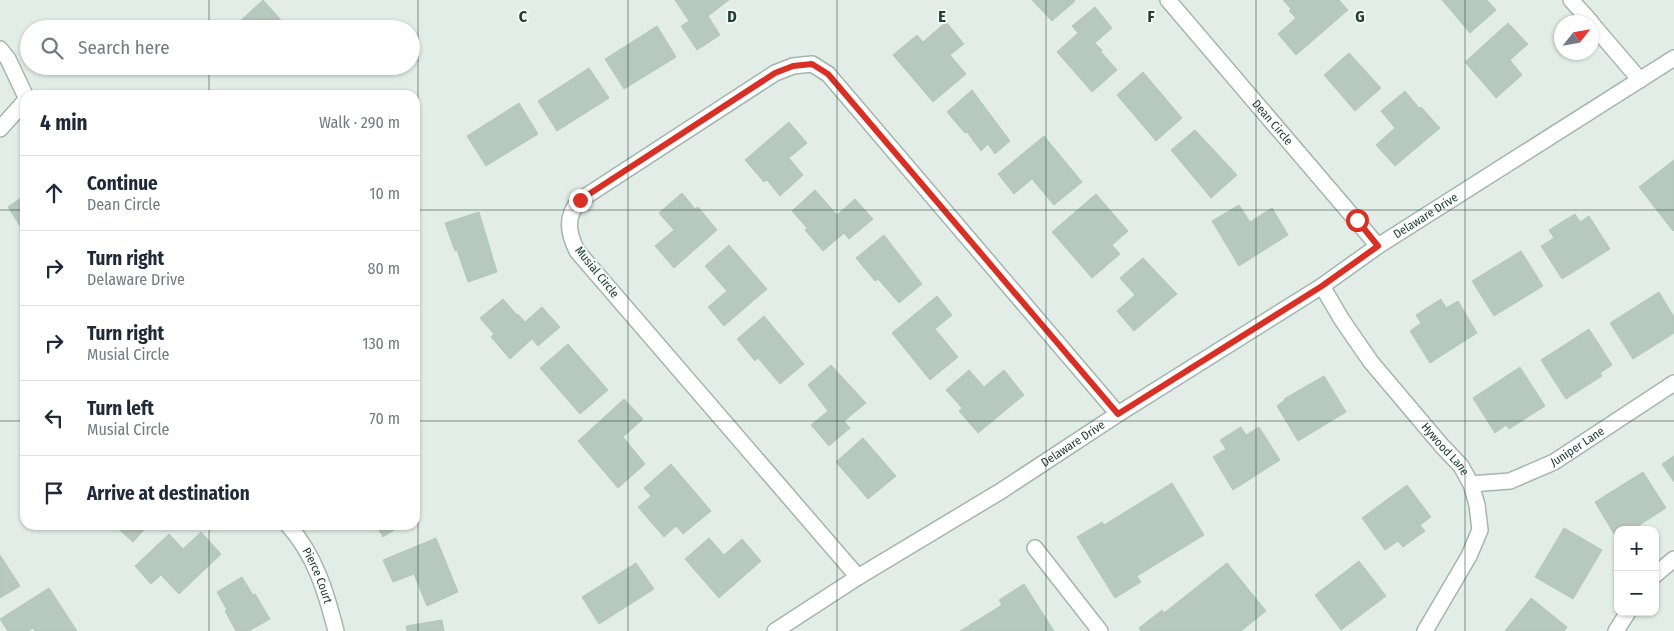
<!DOCTYPE html>
<meta charset="utf-8">
<style>
body{margin:0;font-family:"Fira Sans Condensed",sans-serif;background:#f6f6f7;color:#1f2937}
.controls{position:absolute;right:15px;bottom:15px;display:grid;overflow:hidden;border-radius:10px;box-shadow:0 1px 4px #0004}
.controls button{width:45px;height:45px;display:grid;place-items:center;padding:0;border:0;border-bottom:1px solid #e0e1e3;background:#fff;color:#1f2937;font:25px sans-serif}
.compass{position:absolute;left:1554px;top:15px;width:45px;height:45px;border-radius:50%;background:#fff;box-shadow:0 1px 4px #0004;rotate:59deg}
.stop{position:absolute;width:15px;height:15px;margin:-11px;border:4px solid #d93025;border-radius:50%;background:#fff}
.stop.end{background:#d93025;border-color:#fff;box-shadow:0 1px 5px #0008}
.list{margin:0;padding:0;list-style:none}
h2{display:flex;justify-content:space-between;align-items:center;height:65px;margin:0;padding:0 20px;font-size:21px}
h2 small{font-size:16px;font-weight:400;color:#747a83}
.list li{display:grid;grid-template-columns:32px 1fr auto;gap:15px;align-items:center;box-sizing:border-box;height:75px;padding:0 20px;border-top:1px solid #e0e1e3}
.list b{display:block;font-size:19px;white-space:nowrap}
.list p{margin:0;font-size:16px;white-space:nowrap;color:#747a83}
.list em{font-size:16px;font-style:normal;color:#747a83}
.icon{flex:none;width:28px;height:28px;fill:none;stroke:currentColor;stroke-width:2;stroke-linecap:round;stroke-linejoin:round}
.map{position:relative;flex:none;width:1674px;height:631px;overflow:hidden}
.search{position:absolute;background:#fff;box-shadow:0 1px 4px #0004;left:20px;top:20px;width:400px;height:55px;display:flex;align-items:center;gap:12px;box-sizing:border-box;padding:0 18px;border-radius:28px;color:#747a83;font-size:19px}
.panel{position:absolute;background:#fff;box-shadow:0 1px 4px #0004;left:20px;top:90px;width:400px;height:440px;border-radius:15px}
.map>svg:first-child{display:block}
.building{fill:#b7c8c0;stroke:#b3c7be}
.lines{fill:none;stroke-linecap:round;stroke-linejoin:round}
.street-casing{stroke:#a4b5af;stroke-width:18}
.street{stroke:#fff;stroke-width:15}
.route{stroke:#d93025;stroke-width:6}
.grid{fill:none;stroke:#203f36;stroke-width:1;stroke-opacity:0.55}
.labels{text-anchor:middle;stroke-width:4;stroke-linejoin:round;paint-order:stroke}
.street-label{font-size:12px;fill:#203f36;stroke:#f2f9f6}
.grid-label{font-size:16px;text-anchor:middle;font-weight:bold;fill:#203f36;stroke:#f2f9f6;stroke-width:4;stroke-linejoin:round;paint-order:stroke}
</style>
<div class="map">
<svg width="1674" height="631" viewBox="0 0 1674 631">
<rect width="100%" height="100%" fill="#e2ede8"/>
<!-- building -->
<g class="building">
<path d="M263,0L289,29H243L238,23Z"/>
<path d="M675,0H729L708,16L720,35L697,50L681,26L689,21Z"/>
<path d="M1032,0H1074L1075,1L1052,21Z"/>
<path d="M1283,0H1339L1348,10L1296,55L1278,34L1296,18L1289,11L1291,9Z"/>
<path d="M1442,0H1487L1496,10L1470,33Z"/>
<path d="M1095,7L1112,28L1095,43L1102,50L1101,52L1117,70L1092,92L1057,52L1078,33L1072,26Z"/>
<path d="M946,22L964,44L950,55L966,74L933,102L893,55L917,35L923,42Z"/>
<path d="M1508,23L1528,44L1510,60L1522,75L1496,98L1465,62Z"/>
<path d="M657,26L676,57L624,89L605,59Z"/>
<path d="M1349,53L1381,88L1355,111L1324,75Z"/>
<path d="M589,68L609,98L557,131L538,101Z"/>
<path d="M1143,72L1182,118L1156,141L1117,95Z"/>
<path d="M972,90L1010,141L995,154L988,144L981,151L967,132L965,133L947,112Z"/>
<path d="M1405,91L1419,108L1421,107L1440,128L1395,166L1376,145L1395,128L1381,111Z"/>
<path d="M519,103L538,134L486,166L467,136Z"/>
<path d="M789,122L807,143L789,158L803,175L780,196L767,180L764,182L745,160Z"/>
<path d="M1195,130L1237,175L1211,198L1171,150Z"/>
<path d="M1044,136L1082,182L1054,205L1032,179L1014,194L998,174Z"/>
<path d="M1674,160V230L1673,231L1639,187Z"/>
<path d="M815,190L837,215L855,199L873,219L849,239L844,233L823,251L805,230L807,228L792,211Z"/>
<path d="M682,193L695,209L698,207L717,230L674,268L655,246L674,230L659,213Z"/>
<path d="M1096,194L1128,231L1112,245L1120,254L1092,278L1052,232Z"/>
<path d="M25,195V234L8,207Z"/>
<path d="M1239,205L1250,222L1272,208L1288,235L1239,266L1212,221Z"/>
<path d="M479,212L497,272L468,282L457,250L455,251L445,223Z"/>
<path d="M1575,214L1580,222L1589,216L1610,249L1562,279L1541,246L1554,238L1549,230Z"/>
<path d="M884,235L922,284L899,303L878,279L875,281L856,258Z"/>
<path d="M729,245L767,289L724,326L708,307L727,291L705,266Z"/>
<path d="M1521,251L1543,286L1494,316L1472,281Z"/>
<path d="M1143,258L1177,294L1134,331L1117,311L1135,295L1120,278Z"/>
<path d="M1659,292L1674,317V333L1633,359L1610,323Z"/>
<path d="M937,296L952,315L935,329L958,357L930,380L892,333Z"/>
<path d="M503,299L517,315L518,314L525,322L542,307L560,327L538,346L532,339L510,359L491,337L494,334L480,318Z"/>
<path d="M1441,299L1446,308L1458,301L1477,333L1430,363L1410,331L1421,323L1416,315Z"/>
<path d="M764,316L804,364L780,384L758,358L755,361L737,339Z"/>
<path d="M1589,329L1612,365L1600,373L1602,376L1566,399L1541,360Z"/>
<path d="M568,344L608,390L580,414L540,368Z"/>
<path d="M831,365L866,403L844,421L850,428L829,446L811,425L828,411L808,385Z"/>
<path d="M1520,367L1545,406L1509,429L1506,425L1495,433L1473,398Z"/>
<path d="M969,370L984,387L1004,370L1024,395L978,433L959,411L962,408L946,390Z"/>
<path d="M1324,376L1346,412L1298,441L1277,406L1285,400L1284,399Z"/>
<path d="M624,399L643,419L623,437L645,464L618,488L578,441Z"/>
<path d="M1241,427L1246,435L1259,427L1280,460L1233,490L1213,457L1226,449L1220,440Z"/>
<path d="M863,438L896,476L868,499L836,462Z"/>
<path d="M1674,456V482L1662,464Z"/>
<path d="M671,464L711,511L683,534L676,526L664,537L638,507L651,496L644,488Z"/>
<path d="M1643,472L1666,508L1632,530H1618L1617,539L1595,502Z"/>
<path d="M1172,483L1204,535L1137,576L1141,582L1115,598L1077,537L1102,522L1104,525Z"/>
<path d="M1407,485L1431,517L1420,525L1425,531L1403,547L1398,541L1385,550L1362,518Z"/>
<path d="M114,525H148L133,542Z"/>
<path d="M376,525H402L383,537Z"/>
<path d="M1564,528L1602,550L1573,599L1535,577Z"/>
<path d="M201,532L221,554L179,594L161,575L151,584L135,566L169,534L183,549Z"/>
<path d="M436,538L458,592L427,606L414,574L393,582L383,560Z"/>
<path d="M709,538L724,555L742,539L761,561L719,598L685,559Z"/>
<path d="M0,555L20,586L0,598Z"/>
<path d="M1359,561L1386,596L1341,630L1315,595Z"/>
<path d="M636,563L654,589L599,624L582,597Z"/>
<path d="M1227,563L1266,611L1241,631H1141L1139,628L1162,610L1164,613Z"/>
<path d="M242,577L253,595L255,594L270,619L249,631H236L225,611L227,610L217,592Z"/>
<path d="M1024,584L1054,631H960L1002,605L999,600Z"/>
<path d="M49,588L77,631H35L33,628L29,631H8L0,619Z"/>
<path d="M1531,598L1567,627L1564,631H1505Z"/>
<path d="M442,620L444,631H407L406,626Z"/>
</g>
<g class="lines">
<defs>
<g id="street">
<path id="s1" d="M1168,0L1378,246"/>
<path d="M1571,0L1591,22"/>
<path d="M1592,24L1640,80"/>
<path d="M0,49L8,59L25,95"/>
<path d="M0,129L25,101"/>
<path id="s2" d="M1322,286L1342,320L1371,362L1442,446L1461,466L1471,484L1477,505L1480,530L1469,556L1425,631"/>
<path id="s3" d="M1471,484L1510,481L1554,462L1674,383"/>
<path id="s4" d="M288,525C315,555 326,592 336,631"/>
<path d="M1035,548L1100,631"/>
<path d="M1655,575L1674,559"/>
<path d="M858,577L577,251C568,233 565,216 580,200L775,73L793,66L812,64L828,74L1118,414"/>
<path id="s5" d="M775,631L858,577L1001,491L1118,414L1322,286L1378,246L1674,58"/>
<path d="M1616,631L1628,612"/>
</g>
</defs>
<!-- street casing -->
<use href="#street" class="street-casing"/>
<!-- street -->
<use href="#street" class="street"/>
</g>
<g class="lines">
<!-- route -->
<path class="route" d="M580,200L775,73L793,66L812,64L828,74L1118,414L1322,286L1378,246L1357,220"/>
</g>
<!-- grid -->
<path class="grid" d="M209,0V29M418,0V631M628,0V631M837,0V631M1046,0V631M1256,0V631M1465,0V631M209,66V95M0,210H25M415,210H1674M0,421H25M415,421H1674M209,525V631"/>
<g class="labels">
<!-- street labels -->
<g class="street-label">
<text dy="4" stroke="none"><textPath href="#s1" startOffset="161">Dean Circle</textPath></text>
<text dy="4" stroke="none"><textPath href="#s5" startOffset="772">Delaware Drive</textPath></text>
<text transform="translate(597 272) rotate(51)" y="4">Musial Circle</text>
<text dy="4" stroke="none"><textPath href="#s5" startOffset="352">Delaware Drive</textPath></text>
<text dy="4" stroke="none"><textPath href="#s3" startOffset="115">Juniper Lane</textPath></text>
<text dy="4" stroke="none"><textPath href="#s2" startOffset="205">Hywood Lane</textPath></text>
<text dy="4" stroke="none"><textPath href="#s4" startOffset="59">Pierce Court</textPath></text>
</g>
</g>
<g class="grid-label">
<text x="523" y="22">C</text>
<text x="732" y="22">D</text>
<text x="942" y="22">E</text>
<text x="1151" y="22">F</text>
<text x="1360" y="22">G</text>
</g>
</svg>
<div class="controls">
<button>+</button>
<button>−</button>
</div>
<svg class="compass" viewBox="-18 -18 36 36"><path d="M0-13l5 13h-10z" fill="#e53935"/><path d="M0 13l5-13h-10z" fill="#747a83"/></svg>
<div class="stop" style="left:1357px;top:220px"></div>
<div class="stop end" style="left:580px;top:200px"></div>
<div class="search"><svg class="icon" aria-label="search" viewBox="0 0 24 24"><circle cx="10" cy="10" r="6"/><path d="M15 15l6 6"/></svg>Search here</div>
<section class="panel">
<h2>4 min<small>Walk · 290 m</small></h2>
<ul class="list">
<li><svg class="icon" aria-label="ahead" viewBox="0 0 24 24"><path d="M12 20V5M6 11l6-6 6 6"/></svg><div><b>Continue</b><p>Dean Circle</p></div><em>10 m</em></li>
<li><svg class="icon" aria-label="right" viewBox="0 0 24 24"><path d="M7 20v-9h11M14 6l5 5-5 5"/></svg><div><b>Turn right</b><p>Delaware Drive</p></div><em>80 m</em></li>
<li><svg class="icon" aria-label="right" viewBox="0 0 24 24"><path d="M7 20v-9h11M14 6l5 5-5 5"/></svg><div><b>Turn right</b><p>Musial Circle</p></div><em>130 m</em></li>
<li><svg class="icon" aria-label="left" viewBox="0 0 24 24"><path d="M17 20v-9H6M10 6l-5 5 5 5"/></svg><div><b>Turn left</b><p>Musial Circle</p></div><em>70 m</em></li>
<li><svg class="icon" aria-label="arrive" viewBox="0 0 24 24"><path d="M6 21V4h12l-3 4 3 4H6"/></svg><div><b>Arrive at destination</b></div></li>
</ul>
</section>
</div>
